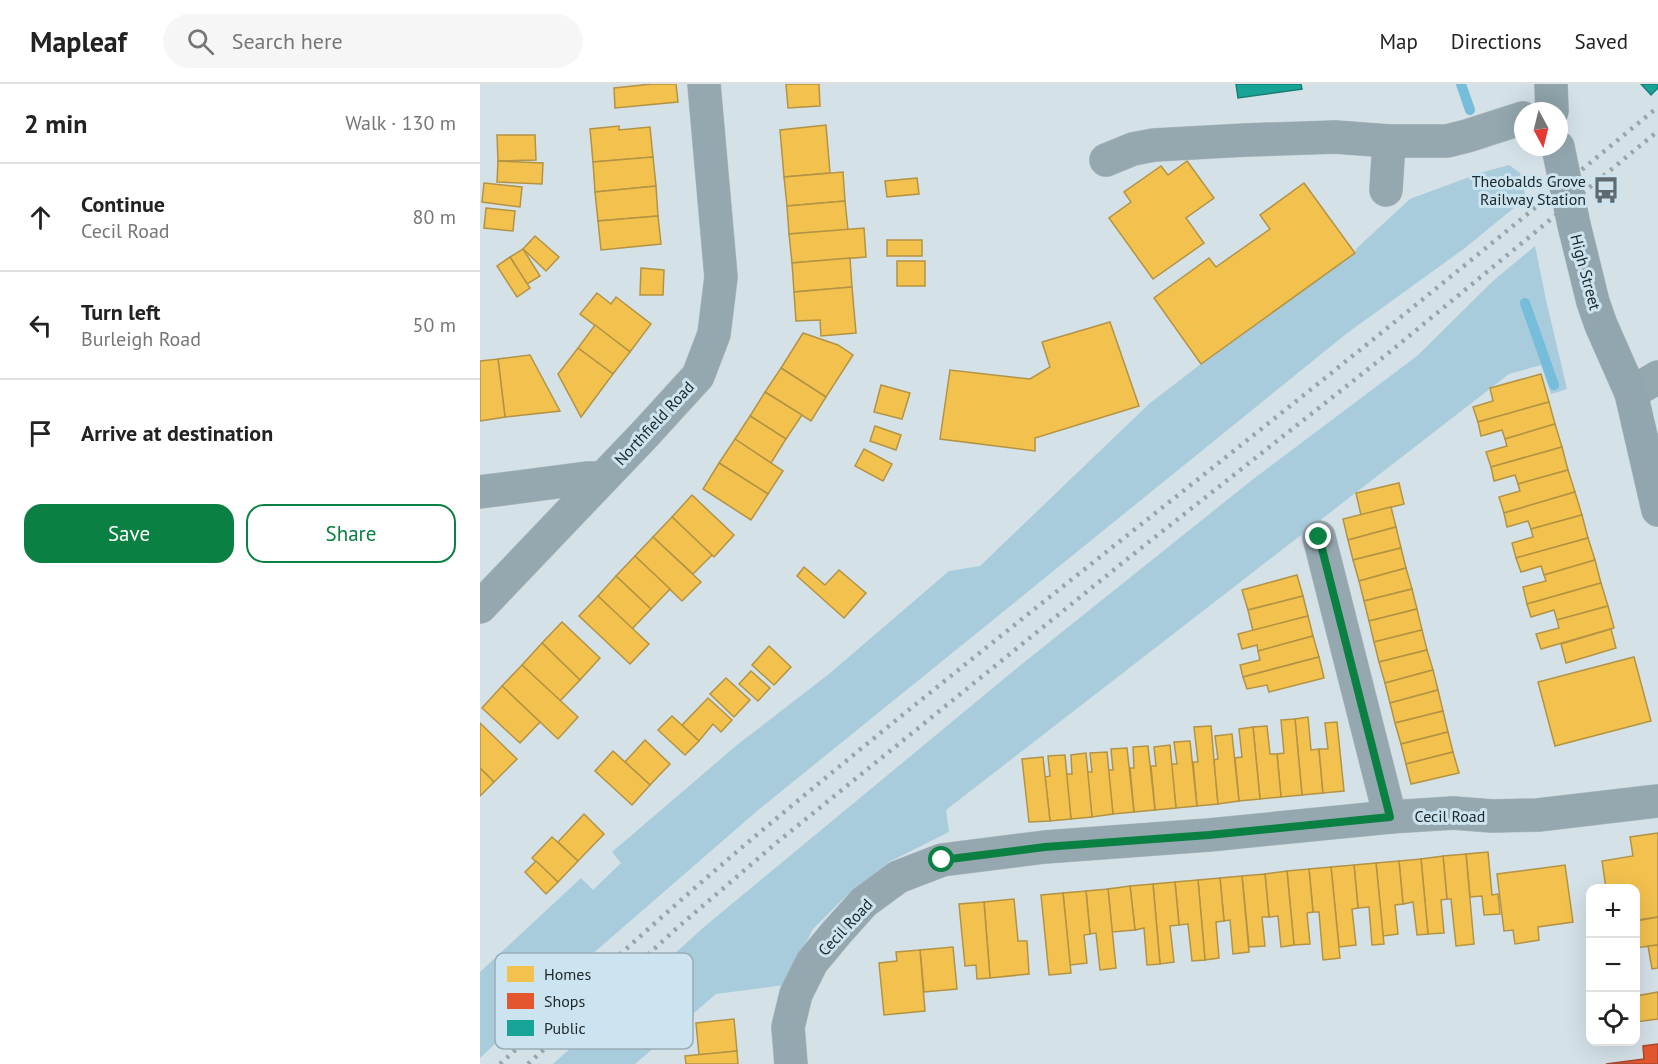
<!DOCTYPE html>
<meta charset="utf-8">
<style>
body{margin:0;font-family:"PT Sans",sans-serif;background:#f6f6f6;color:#222}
.controls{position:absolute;right:18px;bottom:18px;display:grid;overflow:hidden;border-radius:12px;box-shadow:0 6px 24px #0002}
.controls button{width:54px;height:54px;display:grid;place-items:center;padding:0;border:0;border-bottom:2px solid #e0e0e0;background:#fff;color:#222;font:30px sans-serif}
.compass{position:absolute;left:1034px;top:18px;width:54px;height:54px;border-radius:50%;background:#fff;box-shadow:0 6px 24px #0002;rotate:173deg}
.stop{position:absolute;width:18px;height:18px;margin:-14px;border:4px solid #0b8043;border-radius:50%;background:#fff}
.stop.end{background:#0b8043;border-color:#fff;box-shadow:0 2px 6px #0008}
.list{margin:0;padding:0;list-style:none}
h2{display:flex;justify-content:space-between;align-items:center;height:78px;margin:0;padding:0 24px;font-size:26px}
h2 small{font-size:20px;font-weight:400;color:#767676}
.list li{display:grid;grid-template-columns:39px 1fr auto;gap:18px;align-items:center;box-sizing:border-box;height:108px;padding:0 24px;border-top:2px solid #e0e0e0}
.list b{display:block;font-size:22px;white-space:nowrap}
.list p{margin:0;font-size:20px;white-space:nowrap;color:#767676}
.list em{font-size:20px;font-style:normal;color:#767676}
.actions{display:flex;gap:12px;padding:18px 24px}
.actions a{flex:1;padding:14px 0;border:2px solid #0b8043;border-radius:18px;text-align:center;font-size:21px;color:#0b8043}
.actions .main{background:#0b8043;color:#fff}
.icon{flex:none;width:33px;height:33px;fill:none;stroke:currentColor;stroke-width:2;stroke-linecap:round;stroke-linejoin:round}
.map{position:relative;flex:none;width:1178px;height:980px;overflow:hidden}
header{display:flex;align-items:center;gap:36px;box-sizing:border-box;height:84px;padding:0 30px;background:#fff;border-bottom:2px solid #e0e0e0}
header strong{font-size:28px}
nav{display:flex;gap:33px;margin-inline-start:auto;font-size:21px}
.search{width:420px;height:54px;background:#f6f6f6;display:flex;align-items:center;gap:15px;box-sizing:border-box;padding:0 21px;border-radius:33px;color:#767676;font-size:22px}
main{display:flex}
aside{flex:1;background:#fff}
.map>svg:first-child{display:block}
.green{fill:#a8ccdc}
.homes{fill:#f2c14e;stroke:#b39344;stroke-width:1.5}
.shops{fill:#e4572e;stroke:#a9492e;stroke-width:1.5}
.public{fill:#17a398;stroke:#1a7e78;stroke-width:1.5}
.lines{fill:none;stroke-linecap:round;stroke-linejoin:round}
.stream{stroke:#75bdda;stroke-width:10}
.minor-casing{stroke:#b5bfc4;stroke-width:34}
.secondary-casing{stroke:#b5bfc4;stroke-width:34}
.minor{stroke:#95a8b0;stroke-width:33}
.secondary{stroke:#91a6ae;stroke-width:33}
.rail{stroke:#98a6ac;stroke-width:4.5;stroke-dasharray:3 6;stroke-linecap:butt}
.route{stroke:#0b8043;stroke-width:8}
.labels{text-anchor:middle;stroke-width:6;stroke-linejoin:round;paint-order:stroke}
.poi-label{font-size:16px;fill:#20292d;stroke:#cce4ef;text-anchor:end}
.street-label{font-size:16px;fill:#20292d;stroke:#cce4ef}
.key{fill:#cce4ef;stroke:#98acb5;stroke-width:1.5}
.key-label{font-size:16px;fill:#20292d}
</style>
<header>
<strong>Mapleaf</strong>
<div class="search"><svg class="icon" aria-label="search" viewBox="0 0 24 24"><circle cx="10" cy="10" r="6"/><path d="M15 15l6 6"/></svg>Search here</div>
<nav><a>Map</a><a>Directions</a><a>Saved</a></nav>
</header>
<main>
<aside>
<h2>2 min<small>Walk · 130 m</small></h2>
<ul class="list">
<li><svg class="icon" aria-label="ahead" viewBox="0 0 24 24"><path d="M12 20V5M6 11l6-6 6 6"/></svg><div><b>Continue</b><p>Cecil Road</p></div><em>80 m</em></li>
<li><svg class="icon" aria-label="left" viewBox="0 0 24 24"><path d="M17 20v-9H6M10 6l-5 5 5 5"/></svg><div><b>Turn left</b><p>Burleigh Road</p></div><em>50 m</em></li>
<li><svg class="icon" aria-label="arrive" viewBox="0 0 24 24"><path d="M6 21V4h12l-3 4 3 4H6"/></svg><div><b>Arrive at destination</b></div></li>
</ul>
<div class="actions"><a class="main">Save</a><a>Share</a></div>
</aside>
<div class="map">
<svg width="1178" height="980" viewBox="0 0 1178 980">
<rect width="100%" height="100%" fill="#d4e1e7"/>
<!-- green -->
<g class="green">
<path d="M1029,81L1040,89L1046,114L985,164L866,250L277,727L87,892L0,974V888L101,794L113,806L141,779L132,768L257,661L349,590L469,487L500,482L670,319L721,280L875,169L877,164L930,115L1000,89Z"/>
<path d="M1055,162L1066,216L1087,305L1071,310L1061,281L1029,290L466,726L469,748L409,778L365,813L333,845L304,901L236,910L155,980H73L224,843L537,584L772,396L937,272L1013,197Z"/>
</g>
<!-- homes -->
<g class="homes">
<path d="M172,0H196L198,18L135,24L134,4Z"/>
<path d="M306,0H339L340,22L308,24Z"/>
<path d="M346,41L350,89L304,93L300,46Z"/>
<path d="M139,42V46L170,43L173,73L113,78L110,45Z"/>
<path d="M17,51H55L56,76L18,77Z"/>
<path d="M173,73L176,102L115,108L113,78Z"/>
<path d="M18,77L63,79L62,100L17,98Z"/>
<path d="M707,77L734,114L706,134L724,159L673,195L629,134L651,118L644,108L681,82L688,91Z"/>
<path d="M363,88L365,117L307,122L304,93Z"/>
<path d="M437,94L439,110L407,113L405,97Z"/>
<path d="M4,99L42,103L40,123L2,118Z"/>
<path d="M824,99L875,169L721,280L674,214L729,174L736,183L790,145L780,131Z"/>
<path d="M176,102L178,132L118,137L115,108Z"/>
<path d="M365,117L368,146L309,150L307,122Z"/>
<path d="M6,124L35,127L33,147L4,144Z"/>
<path d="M178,132L181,160L121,166L118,137Z"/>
<path d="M384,144L386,173L312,179L309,150Z"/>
<path d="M55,152L79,173L66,187L43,165Z"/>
<rect x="407" y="156" width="35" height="16"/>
<path d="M43,165L60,192L47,200L30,173Z"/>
<path d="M30,173L50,204L37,213L17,182Z"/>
<path d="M370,174L372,203L314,208L312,179Z"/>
<rect x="417" y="177" width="28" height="25"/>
<path d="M161,184L184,186L183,211H160Z"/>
<path d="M372,203L376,249L341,252L340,236L316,237L314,208Z"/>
<path d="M117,209L131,220L136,213L171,240L150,268L100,230Z"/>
<path d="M630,238L659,322L555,354V367L460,355L470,286L550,295L570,283L562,258Z"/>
<path d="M115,241L150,268L133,290L98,264Z"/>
<path d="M323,249L358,261L373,271L346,313L301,284Z"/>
<path d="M98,264L133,290L101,333L78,290Z"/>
<path d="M50,271L80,327L25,333L18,275Z"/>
<path d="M18,275L25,333L0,337V277Z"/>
<path d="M301,284L346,313L331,337L285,308Z"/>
<path d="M1061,290L1069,318L998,338L993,323L1013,317L1010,304Z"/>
<path d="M401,301L430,309L422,335L394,328Z"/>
<path d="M285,308L322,331L306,355L270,332Z"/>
<path d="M1069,318L1075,340L1025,355L1022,346L1001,352L998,338Z"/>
<path d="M270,332L306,355L291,379L255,355Z"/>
<path d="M1075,340L1082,363L1011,383L1006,368L1027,362L1025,355Z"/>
<path d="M395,342L421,351L416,366L390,357Z"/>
<path d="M255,355L303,387L288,410L239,379Z"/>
<path d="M1082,363L1088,386L1038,400L1035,391L1014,397L1011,383Z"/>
<path d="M384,365L412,380L403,397L375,382Z"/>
<path d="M239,379L288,410L271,436L223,405Z"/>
<path d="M1088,386L1095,408L1024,429L1019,413L1040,407L1038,400Z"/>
<path d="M919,399L924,420L881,431L876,409Z"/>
<path d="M1095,408L1102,431L1051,445L1048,437L1027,443L1024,429Z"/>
<path d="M212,411L254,451L234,473L192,433Z"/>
<path d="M911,423L916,443L868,456L863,435Z"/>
<path d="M1102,431L1108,454L1036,474L1032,459L1053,453L1051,445Z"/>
<path d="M192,433L232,471L213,490L173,453Z"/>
<path d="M916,443L921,464L873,476L868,456Z"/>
<path d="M173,453L221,498L202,517L155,472Z"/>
<path d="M1108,454L1115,476L1064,491L1061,482L1041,488L1036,474Z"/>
<path d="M921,464L926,484L879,497L873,476Z"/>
<path d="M155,472L190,505L171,525L136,492Z"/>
<path d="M1115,476L1121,499L1047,520L1043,503L1066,497L1064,491Z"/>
<path d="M324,483L345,501L359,486L386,509L364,534L317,492Z"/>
<path d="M926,484L932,505L884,517L879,497Z"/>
<path d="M817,491L823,512L768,526L762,506Z"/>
<path d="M136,492L171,525L152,545L118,512Z"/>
<path d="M1121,499L1128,522L1077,536L1074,526L1051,533L1047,520Z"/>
<path d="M932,505L937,525L889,537L884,517Z"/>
<path d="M118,512L169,560L150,580L99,532Z"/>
<path d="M823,512L828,532L773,547L768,526Z"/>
<path d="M1128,522L1134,544L1061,565L1056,550L1079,544L1077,536Z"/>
<path d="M937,525L942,546L894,558L889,537Z"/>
<path d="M828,532L833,552L778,567L777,561L762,565L758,550Z"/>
<path d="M82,538L120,574L100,596L62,559Z"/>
<path d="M1131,545L1136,564L1086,579L1081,560Z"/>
<path d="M942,546L947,566L899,578L894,558Z"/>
<path d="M833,552L839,573L763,593L760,581L780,576L778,567Z"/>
<path d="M62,559L100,596L80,617L42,581Z"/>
<path d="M289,562L311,583L294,601L272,581Z"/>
<path d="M947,566L953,586L905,599L899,578Z"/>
<path d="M839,573L844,594L789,608L787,601L767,605L763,593Z"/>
<path d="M1154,573L1171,637L1075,662L1058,598Z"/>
<path d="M42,581L98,633L78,655L22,602Z"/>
<path d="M953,586L958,606L910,619L905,599Z"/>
<path d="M271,587L290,604L278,617L259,600Z"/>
<path d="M246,594L270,616L254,633L230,610Z"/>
<path d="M22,602L60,638L40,659L2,624Z"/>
<path d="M958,606L963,627L915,639L910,619Z"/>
<path d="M228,614L252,636L241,648L233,640L219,657L202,641Z"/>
<path d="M963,627L968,648L921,660L915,639Z"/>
<path d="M192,632L219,657L205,671L178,646Z"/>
<path d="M828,633L831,666L839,665L843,709L822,711L815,635Z"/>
<path d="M815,635L822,711L801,713L797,670L804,669L801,636Z"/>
<path d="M857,638L864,707L843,709L839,665H848L845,639Z"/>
<path d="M0,639L37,675L14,698L0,684Z"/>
<path d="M731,642L738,720L717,722L713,678H718L714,643Z"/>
<path d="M787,642L790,670H797L801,713L780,715L773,643Z"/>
<path d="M773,643L780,715L759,717L755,674L762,673L759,645Z"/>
<path d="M968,648L973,668L926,680L921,660Z"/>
<path d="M752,650L759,717L738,720L734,676L738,675L735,652Z"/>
<path d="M165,656L190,680L170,701L145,678Z"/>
<path d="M710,657L717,722L696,724L691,680H697L694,658Z"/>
<path d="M690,661L696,724L675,726L671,682H676L674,663Z"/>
<path d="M668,662L675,726L654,728L650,684H654L653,663Z"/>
<path d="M647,664L654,728L633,730L628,686H633L631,665Z"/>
<path d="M133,667L170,701L152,721L115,687Z"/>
<path d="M627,668L633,730L612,733L607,688H612L610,669Z"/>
<path d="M973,668L979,689L931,700L926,680Z"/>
<path d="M606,669L612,733L591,735L586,690H592L591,671Z"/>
<path d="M585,671L591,735L570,737L565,693L570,692L568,672Z"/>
<path d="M563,673L570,737L549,738L542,675Z"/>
<path d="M0,684L14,698L0,712Z"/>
<path d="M104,730L124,750L98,777L78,758Z"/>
<path d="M1178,749V833L1158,836L1156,822V804H1126L1122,777L1153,772L1150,753Z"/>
<path d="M72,753L98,777L78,798L52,774Z"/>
<path d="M1008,768L1012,811L1018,810L1020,830L1004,831L1002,812L990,813L986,770Z"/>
<path d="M986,770L994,860L976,862L971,815H967L963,772Z"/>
<path d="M963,772L967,815L961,816L964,849L948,850L941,775Z"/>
<path d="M941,775L948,850L937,851L933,818L923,820L919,777Z"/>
<path d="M56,777L78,798L66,810L45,788Z"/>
<path d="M919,777L923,820L915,821L918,850L903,852L896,779Z"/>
<path d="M896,779L904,860L892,861L889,823L878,824L874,781Z"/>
<path d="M874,781L878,824L872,825L876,861L859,863L851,783Z"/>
<path d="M1085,781L1093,838L1058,843L1059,856L1035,860L1033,846L1024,847L1017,790Z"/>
<path d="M851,783L860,874L843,876L839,828H833L829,785Z"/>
<path d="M829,785L833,828L827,829L830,860L814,861L807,787Z"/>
<path d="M807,787L814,861L801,863L798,832L789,833L785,790Z"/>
<path d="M785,790L789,833H782L785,862L769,863L762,792Z"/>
<path d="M762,792L769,868L753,870L750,836L744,837L740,794Z"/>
<path d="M740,794L744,837L736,838L739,874L725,876L718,796Z"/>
<path d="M718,796L725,876L712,877L708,840L699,841L695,798Z"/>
<path d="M695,798L699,841L690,842L694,878L680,880L673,800Z"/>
<path d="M673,800L680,880L667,881L664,844L655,846L650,802Z"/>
<path d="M650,802L655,846L632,848L628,805Z"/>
<path d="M628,805L636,884L620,886L616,849L610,850L606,807Z"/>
<path d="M606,807L610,850L604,851L607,879L590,881L583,809Z"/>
<path d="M583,809L591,889L569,891L561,811Z"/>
<path d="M534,815L538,857H547L549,890L510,894L504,818Z"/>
<path d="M504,818L510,894L497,895L496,881L485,882L479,820Z"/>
<path d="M1178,833V861L1156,864V837Z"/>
<path d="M1178,861V884L1172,885L1168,862Z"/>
<path d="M473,863L477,905L444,908L440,866Z"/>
<path d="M440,866L445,927L404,931L399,879L417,877L416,868Z"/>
<path d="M1178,908V935L1156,938V912Z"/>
<path d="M254,935L257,967L219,971L216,939Z"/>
<path d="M257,967L258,980H206L205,972Z"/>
</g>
<!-- shops -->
<path class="shops" d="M1178,960V980H1126L1164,975L1163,962Z"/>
<!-- public -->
<g class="public">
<path d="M756,0H821L822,5L758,14Z"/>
<path d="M1161,0H1178V4L1171,11Z"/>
</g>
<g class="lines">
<!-- stream -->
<g class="stream">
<path d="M981,0L990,26"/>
<path d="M1045,219L1074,301"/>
</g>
<defs>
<g id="minor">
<path d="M626,76L653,65L674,61L766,56L855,53L909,57H967L987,52L1043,34"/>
<path d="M906,106L909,57"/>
<path d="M1151,309L1178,293"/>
<path d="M0,408L107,394H122"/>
<path d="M839,453L910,733"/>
<path d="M0,523L166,349L218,292L234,250L241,193L224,0"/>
<path d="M311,980L308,943L316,910L332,878L357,848L384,818L418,793L462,776L565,763L729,751L910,733L973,729L1012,732L1058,731L1178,717"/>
</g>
<g id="secondary">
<path d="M1071,0L1072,27"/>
<path d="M1078,63L1094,141L1113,218L1121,241L1151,309L1178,426"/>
</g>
</defs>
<!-- minor casing -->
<use href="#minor" class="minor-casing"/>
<!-- secondary casing -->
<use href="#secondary" class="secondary-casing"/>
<!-- minor -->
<use href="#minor" class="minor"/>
<!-- secondary -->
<use href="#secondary" class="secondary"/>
<!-- rail -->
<g class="rail">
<path d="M20,980C107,900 194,820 285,744C449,607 618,475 785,342C917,237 1048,130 1178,23"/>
<path d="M48,980L197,844L295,760L646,476L906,271L1178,47"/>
</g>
</g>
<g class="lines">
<!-- route -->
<path class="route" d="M462,776L565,763L729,751L910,733L839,453"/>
</g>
<!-- icons -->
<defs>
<symbol id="bus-bare" viewBox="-9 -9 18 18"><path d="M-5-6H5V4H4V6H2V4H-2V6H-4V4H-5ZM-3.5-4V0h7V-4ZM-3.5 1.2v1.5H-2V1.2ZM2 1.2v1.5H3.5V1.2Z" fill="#5f696e" stroke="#cce4ef" stroke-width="2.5" paint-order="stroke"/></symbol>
</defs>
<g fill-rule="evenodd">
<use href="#bus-bare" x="1107" y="87" width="38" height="38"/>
</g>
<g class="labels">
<!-- poi labels -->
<g class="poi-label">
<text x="1106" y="103">Theobalds Grove<tspan x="1106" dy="18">Railway Station</tspan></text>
</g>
<!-- street labels -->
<g class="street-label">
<text transform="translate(1106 188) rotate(75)" y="6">High Street</text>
<text transform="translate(174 339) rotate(-47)" y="6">Northfield Road</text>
<text x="970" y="738">Cecil Road</text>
<text transform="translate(365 843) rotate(-47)" y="6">Cecil Road</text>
</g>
</g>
<!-- legend -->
<rect x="15" y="869" width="198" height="96" rx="9" class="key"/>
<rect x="27" y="882" width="27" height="16" fill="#f2c14e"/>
<rect x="27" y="909" width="27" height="16" fill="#e4572e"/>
<rect x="27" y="936" width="27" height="16" fill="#17a398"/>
<g class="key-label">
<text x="64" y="896">Homes</text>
<text x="64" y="923">Shops</text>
<text x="64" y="950">Public</text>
</g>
</svg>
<div class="controls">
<button>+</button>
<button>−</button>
<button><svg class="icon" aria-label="locate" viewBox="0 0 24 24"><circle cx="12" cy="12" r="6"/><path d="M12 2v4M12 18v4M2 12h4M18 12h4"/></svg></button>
</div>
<svg class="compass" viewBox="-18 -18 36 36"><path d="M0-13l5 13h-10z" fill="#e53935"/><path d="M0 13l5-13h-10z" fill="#767676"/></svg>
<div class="stop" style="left:462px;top:776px"></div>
<div class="stop end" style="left:839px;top:453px"></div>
</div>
</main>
